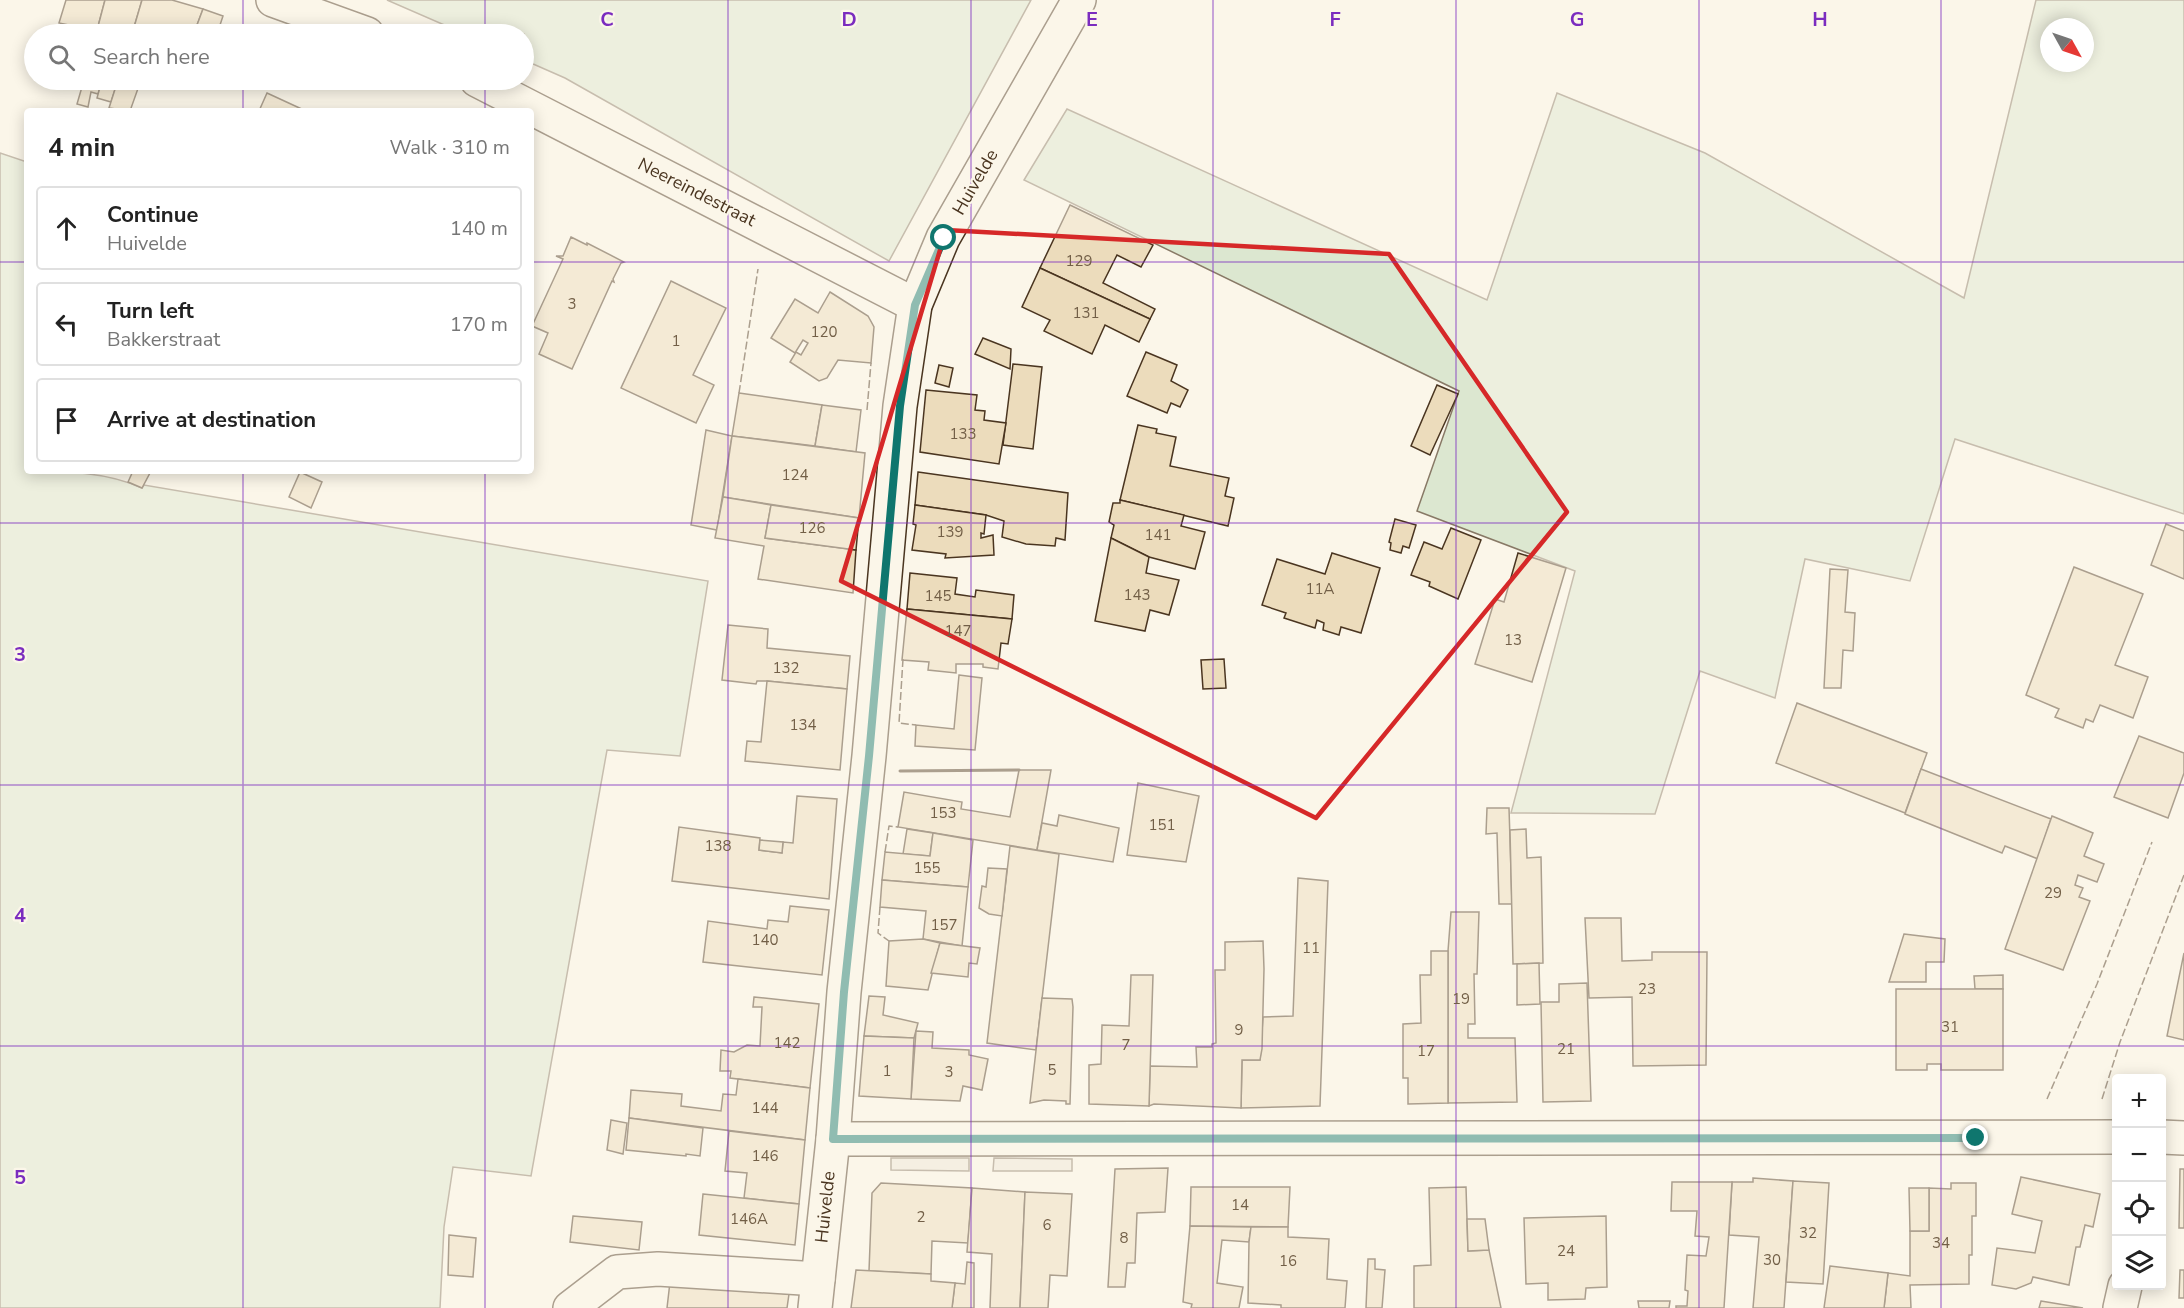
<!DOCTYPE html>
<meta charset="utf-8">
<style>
body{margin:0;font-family:"Nunito Sans",sans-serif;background:#f2f2f2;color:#222}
.controls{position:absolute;right:18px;bottom:18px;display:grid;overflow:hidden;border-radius:6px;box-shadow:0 3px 15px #0003}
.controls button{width:54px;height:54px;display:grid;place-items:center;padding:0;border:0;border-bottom:2px solid #e0e0e0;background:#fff;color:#222;font:30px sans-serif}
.compass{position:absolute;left:2040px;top:18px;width:54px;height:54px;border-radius:50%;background:#fff;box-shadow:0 3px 15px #0003;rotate:130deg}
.stop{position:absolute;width:18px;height:18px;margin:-14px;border:4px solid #0f766e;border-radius:50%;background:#fff}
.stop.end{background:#0f766e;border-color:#fff;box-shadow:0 2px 6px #0008}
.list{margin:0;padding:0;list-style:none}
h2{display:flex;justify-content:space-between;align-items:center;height:78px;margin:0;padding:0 24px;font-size:26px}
h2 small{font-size:20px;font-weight:400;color:#767676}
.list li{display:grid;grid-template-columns:39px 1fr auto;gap:18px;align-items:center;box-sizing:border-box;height:84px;margin:0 12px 12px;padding:0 12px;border:2px solid #e0e0e0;border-radius:6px}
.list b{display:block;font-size:22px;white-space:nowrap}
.list p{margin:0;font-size:20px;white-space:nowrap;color:#767676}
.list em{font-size:20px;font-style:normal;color:#767676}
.icon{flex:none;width:33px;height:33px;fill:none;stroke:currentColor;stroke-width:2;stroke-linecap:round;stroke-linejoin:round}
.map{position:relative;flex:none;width:2184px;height:1308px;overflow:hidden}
.search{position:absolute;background:#fff;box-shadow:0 3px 15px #0003;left:24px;top:24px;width:510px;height:66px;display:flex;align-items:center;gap:15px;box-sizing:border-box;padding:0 21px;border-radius:33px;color:#767676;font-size:22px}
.panel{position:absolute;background:#fff;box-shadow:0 3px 15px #0003;left:24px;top:108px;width:510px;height:366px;border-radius:6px}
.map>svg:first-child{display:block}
.green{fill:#dce7d0;stroke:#887966;stroke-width:1.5;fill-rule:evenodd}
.parking{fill:#ede7d9;stroke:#887966;stroke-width:1.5}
.building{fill:#ecdcbc;stroke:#4a3520;stroke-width:1.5}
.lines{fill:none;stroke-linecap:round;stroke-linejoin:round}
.minor-casing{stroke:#4a3520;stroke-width:36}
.minor{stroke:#fbf6e9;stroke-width:33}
.fence{stroke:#4a3520;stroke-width:1.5;stroke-dasharray:8 3;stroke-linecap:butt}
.wall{stroke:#4a3520;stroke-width:3}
.route{stroke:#0f766e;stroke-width:8}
.marked{fill:none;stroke:#d62828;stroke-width:4.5;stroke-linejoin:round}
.grid{fill:none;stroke:#7b2cbf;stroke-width:1.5;stroke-opacity:0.55}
.labels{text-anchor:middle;stroke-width:4.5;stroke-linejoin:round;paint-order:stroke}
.number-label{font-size:15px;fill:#725f47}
.street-label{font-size:18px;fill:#4a3520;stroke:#fbf6e9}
.grid-label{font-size:20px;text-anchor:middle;font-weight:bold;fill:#7b2cbf;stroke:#fbf6e9;stroke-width:4.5;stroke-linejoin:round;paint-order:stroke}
</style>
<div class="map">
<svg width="2184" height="1308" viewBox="0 0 2184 1308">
<rect width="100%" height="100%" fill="#fbf6e9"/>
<!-- green -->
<g class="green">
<path d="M387,0H1031L889,261L565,78L524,60V34H465Z"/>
<path d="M2036,0H2184V514L1955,439L1910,581L1805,559L1775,698L1700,671L1655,814L1511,813L1575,571L1417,511L1459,391L1024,180L1067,109L1487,300L1557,93L1705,153L1964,298ZM2049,27H2085V63H2049Z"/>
<path d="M0,153L27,162V471C65,471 107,472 142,488L144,485L708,581L680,756L607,750L531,1176L453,1167L444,1227L440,1308H0Z"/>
</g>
<!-- parking -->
<g class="parking">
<path d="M891,1158H969V1171L891,1170Z"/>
<path d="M994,1158L1072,1159V1171H993Z"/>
</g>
<!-- building -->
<g class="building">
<path d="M66,0H105L96,34H71L74,26L59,23Z"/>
<path d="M105,0H142L132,34H96Z"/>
<path d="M142,0H172L203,9L197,25L218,31L217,34H132Z"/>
<path d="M203,9L223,16L218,31L197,25Z"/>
<path d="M84,80H102L98,94L91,92L88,107L77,104Z"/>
<path d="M102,80H118L111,102L97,98Z"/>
<path d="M118,80H141L130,111L109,108Z"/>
<path d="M176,80H202L200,87Z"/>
<path d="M267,93L306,111H259Z"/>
<path d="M1070,205L1153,245L1141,267L1117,255L1103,283L1155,309L1150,319L1040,268Z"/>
<path d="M571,237L587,245V243L624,262L621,263L613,279L614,282L612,281L572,369L539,354L548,333L532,326L563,259L556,256H563Z"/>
<path d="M1040,268L1150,319L1139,342L1105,325L1092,354L1044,331L1050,320L1022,307Z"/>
<path d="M671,281L726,308L693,375L714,385L696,423L621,388Z"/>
<path d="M830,292L868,316L874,327L871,363L838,360L827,378L819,381L790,362L796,352L801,355L808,343L803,340L795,353L771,338L795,299L818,313Z"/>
<path d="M983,338L1011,349L1010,369L975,354Z"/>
<path d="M1146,352L1177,365L1171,381L1188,390L1180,407L1171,403L1167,413L1127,396Z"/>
<path d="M1013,364L1042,367L1033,449L1003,445Z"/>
<path d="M939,365L953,368L949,387L935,383Z"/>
<path d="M1437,385L1458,394L1430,455L1411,446Z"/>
<path d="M926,390L977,395L975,410L985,411L984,420L1006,423L999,464L920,452Z"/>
<path d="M739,393L822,405L815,446L732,436Z"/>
<path d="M822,405L861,410L856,452L815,446Z"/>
<path d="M1138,425L1157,429L1156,433L1176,437L1170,466L1229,478L1225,496L1234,498L1228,526L1120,500Z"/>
<path d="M706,430L732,436L717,530L691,525Z"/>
<path d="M732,436L865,453L859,518L723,497Z"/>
<path d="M133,471H151L142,488L128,482Z"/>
<path d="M300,472L322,482L311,508L289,497Z"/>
<path d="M918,472L1068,493L1065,540L1056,538L1055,546L1026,544L1002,537L1004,521L986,515L915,505Z"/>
<path d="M723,497L771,505L765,538L856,550L853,593L758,579L764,546L715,538Z"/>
<path d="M1120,500L1184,515L1181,526L1205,532L1195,569L1149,557L1111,538L1114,525L1109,522L1113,503H1120Z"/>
<path d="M771,505L859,518L856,550L765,538Z"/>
<path d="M915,505L986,515L984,534L981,533V538L993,535L994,555L945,558L946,554L912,550L916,525L913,524Z"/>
<path d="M1395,519L1416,525L1409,548L1403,546L1401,553L1390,550L1391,543L1389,542Z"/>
<path d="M2166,524L2184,531V579L2151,565Z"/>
<path d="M1451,528L1481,540L1458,599L1429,586L1430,582L1411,575L1424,542L1442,549Z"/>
<path d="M1111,538L1149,557L1146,573L1179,580L1169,615L1150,610L1145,631L1095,621Z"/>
<path d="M1332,553L1380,568L1361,633L1341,627L1339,635L1323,630L1324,623L1317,620L1315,628L1284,618L1286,613L1262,605L1277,559L1325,574Z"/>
<path d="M1518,553L1566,568L1532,682L1475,664L1495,599L1504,602Z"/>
<path d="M2074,567L2143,594L2115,665L2148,677L2133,718L2100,705L2093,722L2086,719L2083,728L2055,717L2059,709L2026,695Z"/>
<path d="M1830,569L1848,570L1845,612L1855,613L1853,651L1843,650L1841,688H1824Z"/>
<path d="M910,573L957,578L955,594L975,597L976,590L1014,595L1012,619L907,609Z"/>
<path d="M907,609L1012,619L1008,644L1001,643L998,669L983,667V664H956V673L928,670L929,662L902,660Z"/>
<path d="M728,625L768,629L767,648L850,656L847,689L767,681H757L756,684L722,680Z"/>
<path d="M1224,659L1226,688L1203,689L1201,660Z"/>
<path d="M959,675L982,678L975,750L915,746L916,725L954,729Z"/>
<path d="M767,681L847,689L840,770L745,761L747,741L761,742Z"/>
<path d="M1797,703L1927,753L1905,813L1776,763Z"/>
<path d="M2139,736L2184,753V773L2168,818L2114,797Z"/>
<path d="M1921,769L2051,819L2038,859L2005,846L2002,853L1905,814Z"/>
<path d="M1019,770H1051L1037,850L898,827L904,792L962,802L961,809L1010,817Z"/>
<path d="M1138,783L1199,796L1186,862L1127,855Z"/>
<path d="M797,796L837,799L829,899L672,881L679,827L760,838L759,850L782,853L783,842L793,843Z"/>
<path d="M1487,808H1509L1512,904H1499L1497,833L1486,834Z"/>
<path d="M1059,815L1119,828L1113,862L1037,850L1042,823L1057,826Z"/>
<path d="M2052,816L2093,833L2084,856L2104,864L2097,882L2078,875L2075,885L2083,888L2079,897L2090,901L2063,970L2005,949Z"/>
<path d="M907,829L933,833L930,856L903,854Z"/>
<path d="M1526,829L1527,858L1541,857L1543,963L1513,964L1510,830Z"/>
<path d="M933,833L973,840L968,887L882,880L885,852L930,856Z"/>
<path d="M760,840L783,842L782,853L759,850Z"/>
<path d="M1010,846L1059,854L1036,1050L987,1043Z"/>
<path d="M988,868L1007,869L1002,916L989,914L979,908L982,886L986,887Z"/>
<path d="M1298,878L1328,881L1320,1106L1241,1108L1242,1060H1260L1263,1017L1293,1016Z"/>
<path d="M882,880L968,887L962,946L923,939L926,911L880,907Z"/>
<path d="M790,906L829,910L822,975L703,962L708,921L767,929L768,920L788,922Z"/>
<path d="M1451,912H1479L1477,974H1474L1475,1024H1468V1038H1515L1517,1102L1448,1103V951Z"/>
<path d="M1585,918H1621L1622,961L1652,960V952H1707L1706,1065L1633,1066L1632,997L1589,998Z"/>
<path d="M1904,934L1945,939L1944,962H1926V982H1889Z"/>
<path d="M923,939L940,943L928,990L886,986L889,941Z"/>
<path d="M1263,941L1264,969L1262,1049L1260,1060H1242L1241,1108L1154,1104L1149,1106L1150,1066L1197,1067L1196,1047H1212V1044L1216,1043L1215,970H1225V942Z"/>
<path d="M940,943L980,948L977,964L969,963L968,977L931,973Z"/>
<path d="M1431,951H1448V1103L1408,1104V1078H1403V1024L1421,1023L1420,975H1431Z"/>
<path d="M2184,953V1040L2167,1036Z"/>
<path d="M1539,963L1540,1004L1517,1005V964Z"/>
<path d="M1131,975H1153L1149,1106L1089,1104V1065L1101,1064L1102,1025L1129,1026Z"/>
<path d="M2003,975V989H1975L1974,976Z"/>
<path d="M1587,983L1591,1101L1543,1102L1541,1002H1559V984Z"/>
<path d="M1896,989H2003V1070H1941V1064H1927V1070H1896Z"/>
<path d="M869,996L885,997L883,1015L918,1023L914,1038L864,1036Z"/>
<path d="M754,997L819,1004L810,1088L730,1078L731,1071H720L721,1050L734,1052L747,1045L760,1046L762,1007H753Z"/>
<path d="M1042,998L1072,999L1073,1007L1070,1104H1066V1101L1044,1100L1030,1103Z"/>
<path d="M916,1031L933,1032L932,1048L969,1050V1055L988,1059L982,1090L963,1086L960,1101L911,1099Z"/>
<path d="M864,1036L914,1038L911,1099L859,1096Z"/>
<path d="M738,1079L810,1088L805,1140L629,1118L631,1090L682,1094L681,1106L721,1111L723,1094L736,1095Z"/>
<path d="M629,1118L703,1128L700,1156L686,1154V1156L626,1150Z"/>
<path d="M611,1120L627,1123L623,1154L607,1150Z"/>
<path d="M729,1131L805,1140L799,1204L744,1198L747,1173L725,1171Z"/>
<path d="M1168,1168L1165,1212L1137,1213L1135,1263H1127L1125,1287H1108L1115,1169Z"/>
<path d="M2180,1169H2184V1228H2179Z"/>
<path d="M2021,1177L2100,1194L2093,1227L2085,1225L2080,1247H2076L2069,1285L2033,1277L2031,1283L2016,1289L1992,1285L1997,1248L2035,1253L2042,1221L2012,1214Z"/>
<path d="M1753,1178L1793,1181L1784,1308H1753L1759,1237L1729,1235L1732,1182H1753Z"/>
<path d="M1793,1181L1829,1183L1823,1284L1786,1282Z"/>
<path d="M1672,1182H1732L1724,1308H1676V1306H1687L1688,1291L1685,1290L1687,1255L1706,1256L1709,1237L1695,1236L1697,1211H1671Z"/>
<path d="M881,1183L972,1188L968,1243L932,1241L931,1274L869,1271L872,1193Z"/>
<path d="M1951,1183H1976V1216H1972V1255H1969V1284L1910,1285L1911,1308H1884L1888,1273L1910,1276V1231H1929V1188L1951,1189Z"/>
<path d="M1191,1187H1290L1288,1227L1190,1226Z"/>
<path d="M1466,1187L1468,1251L1489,1250L1501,1308H1414V1266L1431,1265L1429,1188Z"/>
<path d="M972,1188L1025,1192L1020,1308H990L992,1254L967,1252Z"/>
<path d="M1909,1188H1929V1231H1910Z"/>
<path d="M1025,1192L1072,1194L1067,1276L1050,1275L1048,1308H1020Z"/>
<path d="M703,1194L799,1204L795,1245L699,1235Z"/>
<path d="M573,1216L642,1222L639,1250L570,1242Z"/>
<path d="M1606,1216L1607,1287L1586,1288L1585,1299L1548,1300V1283L1526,1284L1524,1218Z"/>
<path d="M1467,1219H1485L1489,1250L1468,1251Z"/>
<path d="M1190,1226L1251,1227L1249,1242L1222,1240L1217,1283L1243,1287L1239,1308H1191L1192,1304L1183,1302Z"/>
<path d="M1251,1227H1288V1237L1329,1239L1327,1279L1347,1281L1345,1308H1281V1305L1248,1303L1249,1242Z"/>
<path d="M449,1235L476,1238L473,1277L448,1275Z"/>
<path d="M1368,1259H1375V1269L1385,1270L1382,1308H1366Z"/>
<path d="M967,1262L974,1263V1308H952L955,1283L965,1284Z"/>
<path d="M1830,1266L1888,1273L1884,1308H1824Z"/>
<path d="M856,1270L931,1274V1281L955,1283L952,1308H851Z"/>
<path d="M2180,1270H2184V1298H2179Z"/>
<path d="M670,1282L789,1294L787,1308H667Z"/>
<path d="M1638,1301H1670L1669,1308H1639Z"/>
<path d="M2041,1301L2083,1308H2039Z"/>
</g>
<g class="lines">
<defs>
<g id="minor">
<path d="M273,0L367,34"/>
<path d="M477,80L915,305"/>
<path d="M2162,1137L2184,1138"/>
<path d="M833,1139L2116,1137"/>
<path d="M570,1308L617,1272L658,1269L818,1279"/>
<path d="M815,1308L833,1139L844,992L869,756L900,406L915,305L943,238L1079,0"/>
<path d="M2120,1308L2125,1286"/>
</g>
</defs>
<!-- minor casing -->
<use href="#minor" class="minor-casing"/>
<!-- minor -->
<use href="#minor" class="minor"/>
<!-- fence -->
<g class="fence">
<path d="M739,393L758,269"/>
<path d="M867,410L871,363"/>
<path d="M903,659L899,723L916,725"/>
<path d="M885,852L889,826L898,827"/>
<path d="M880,907L878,933L889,941"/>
<path d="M2047,1099L2097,984L2152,842"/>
<path d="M2102,1099L2120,1042L2184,875"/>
</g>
<!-- wall -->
<path class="wall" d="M900,771L1019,770"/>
</g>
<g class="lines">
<!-- route -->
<path class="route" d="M944,238L915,305L900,406L869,756L844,992L833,1139L1976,1138"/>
</g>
<!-- marked area -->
<path d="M0 0H2184V1308H0ZM946,230L1389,254L1567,512L1316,818L841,581Z" fill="#fbf6e9" fill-opacity=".55" fill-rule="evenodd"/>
<path class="marked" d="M946,230L1389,254L1567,512L1316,818L841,581Z"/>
<!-- grid -->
<path class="grid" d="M243,0V34M485,0V34M728,0V1308M971,0V1308M1213,0V1308M1456,0V1308M1699,0V1308M1941,0V1308M243,80V111M485,80V111M0,262H27M531,262H2184M243,471V1308M485,471V1308M0,523H2184M0,785H2184M0,1046H2184"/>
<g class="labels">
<!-- number labels -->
<g class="number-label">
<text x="1079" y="266">129</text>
<text x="572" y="309">3</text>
<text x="1086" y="318">131</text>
<text x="824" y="337">120</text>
<text x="676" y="346">1</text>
<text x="963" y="439">133</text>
<text x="795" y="480">124</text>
<text x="812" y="533">126</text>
<text x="950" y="537">139</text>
<text x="1158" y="540">141</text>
<text x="1320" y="594">11A</text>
<text x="1137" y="600">143</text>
<text x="938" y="601">145</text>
<text x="958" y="636">147</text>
<text x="1513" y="645">13</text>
<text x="786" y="673">132</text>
<text x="803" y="730">134</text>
<text x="943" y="818">153</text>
<text x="1162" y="830">151</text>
<text x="718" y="851">138</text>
<text x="927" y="873">155</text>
<text x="2053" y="898">29</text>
<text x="944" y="930">157</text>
<text x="765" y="945">140</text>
<text x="1311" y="953">11</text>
<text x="1647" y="994">23</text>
<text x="1461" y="1004">19</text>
<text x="1950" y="1032">31</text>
<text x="1239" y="1035">9</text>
<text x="787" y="1048">142</text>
<text x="1126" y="1050">7</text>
<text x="1566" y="1054">21</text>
<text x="1426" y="1056">17</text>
<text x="1052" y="1075">5</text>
<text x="887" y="1076">1</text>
<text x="949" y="1077">3</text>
<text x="765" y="1113">144</text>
<text x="765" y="1161">146</text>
<text x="1240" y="1210">14</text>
<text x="921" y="1222">2</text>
<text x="749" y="1224">146A</text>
<text x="1047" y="1230">6</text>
<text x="1808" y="1238">32</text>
<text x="1124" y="1243">8</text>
<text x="1941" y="1248">34</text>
<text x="1566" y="1256">24</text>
<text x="1772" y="1265">30</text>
<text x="1288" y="1266">16</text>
</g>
<!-- street labels -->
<g class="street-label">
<text transform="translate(975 182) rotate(-60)" y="6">Huivelde</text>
<text transform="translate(697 192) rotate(27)" y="6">Neereindestraat</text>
<text transform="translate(825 1207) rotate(-84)" y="6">Huivelde</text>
</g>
</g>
<g class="grid-label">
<text x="607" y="26">C</text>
<text x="849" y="26">D</text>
<text x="1092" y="26">E</text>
<text x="1335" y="26">F</text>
<text x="1577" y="26">G</text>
<text x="1820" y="26">H</text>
<text x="20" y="661">3</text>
<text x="20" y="922">4</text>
<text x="20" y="1184">5</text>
</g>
</svg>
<div class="controls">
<button>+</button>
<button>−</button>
<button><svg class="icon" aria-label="locate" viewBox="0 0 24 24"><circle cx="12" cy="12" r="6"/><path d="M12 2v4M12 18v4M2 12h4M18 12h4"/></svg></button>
<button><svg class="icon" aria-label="layers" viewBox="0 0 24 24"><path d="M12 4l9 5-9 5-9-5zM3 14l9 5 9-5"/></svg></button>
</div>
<svg class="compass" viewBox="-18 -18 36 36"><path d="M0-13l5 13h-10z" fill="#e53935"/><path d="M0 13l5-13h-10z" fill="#767676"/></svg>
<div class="stop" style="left:944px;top:238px"></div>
<div class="stop end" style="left:1976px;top:1138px"></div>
<div class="search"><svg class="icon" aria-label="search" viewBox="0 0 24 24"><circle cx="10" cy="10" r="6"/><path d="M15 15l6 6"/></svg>Search here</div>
<section class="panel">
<h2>4 min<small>Walk · 310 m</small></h2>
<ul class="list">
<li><svg class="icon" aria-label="ahead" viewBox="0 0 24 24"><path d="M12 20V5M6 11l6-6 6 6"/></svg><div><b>Continue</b><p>Huivelde</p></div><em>140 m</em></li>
<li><svg class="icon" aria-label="left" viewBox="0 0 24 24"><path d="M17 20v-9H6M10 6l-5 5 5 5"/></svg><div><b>Turn left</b><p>Bakkerstraat</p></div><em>170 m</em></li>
<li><svg class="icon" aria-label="arrive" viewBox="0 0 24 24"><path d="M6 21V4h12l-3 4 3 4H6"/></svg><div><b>Arrive at destination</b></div></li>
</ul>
</section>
</div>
